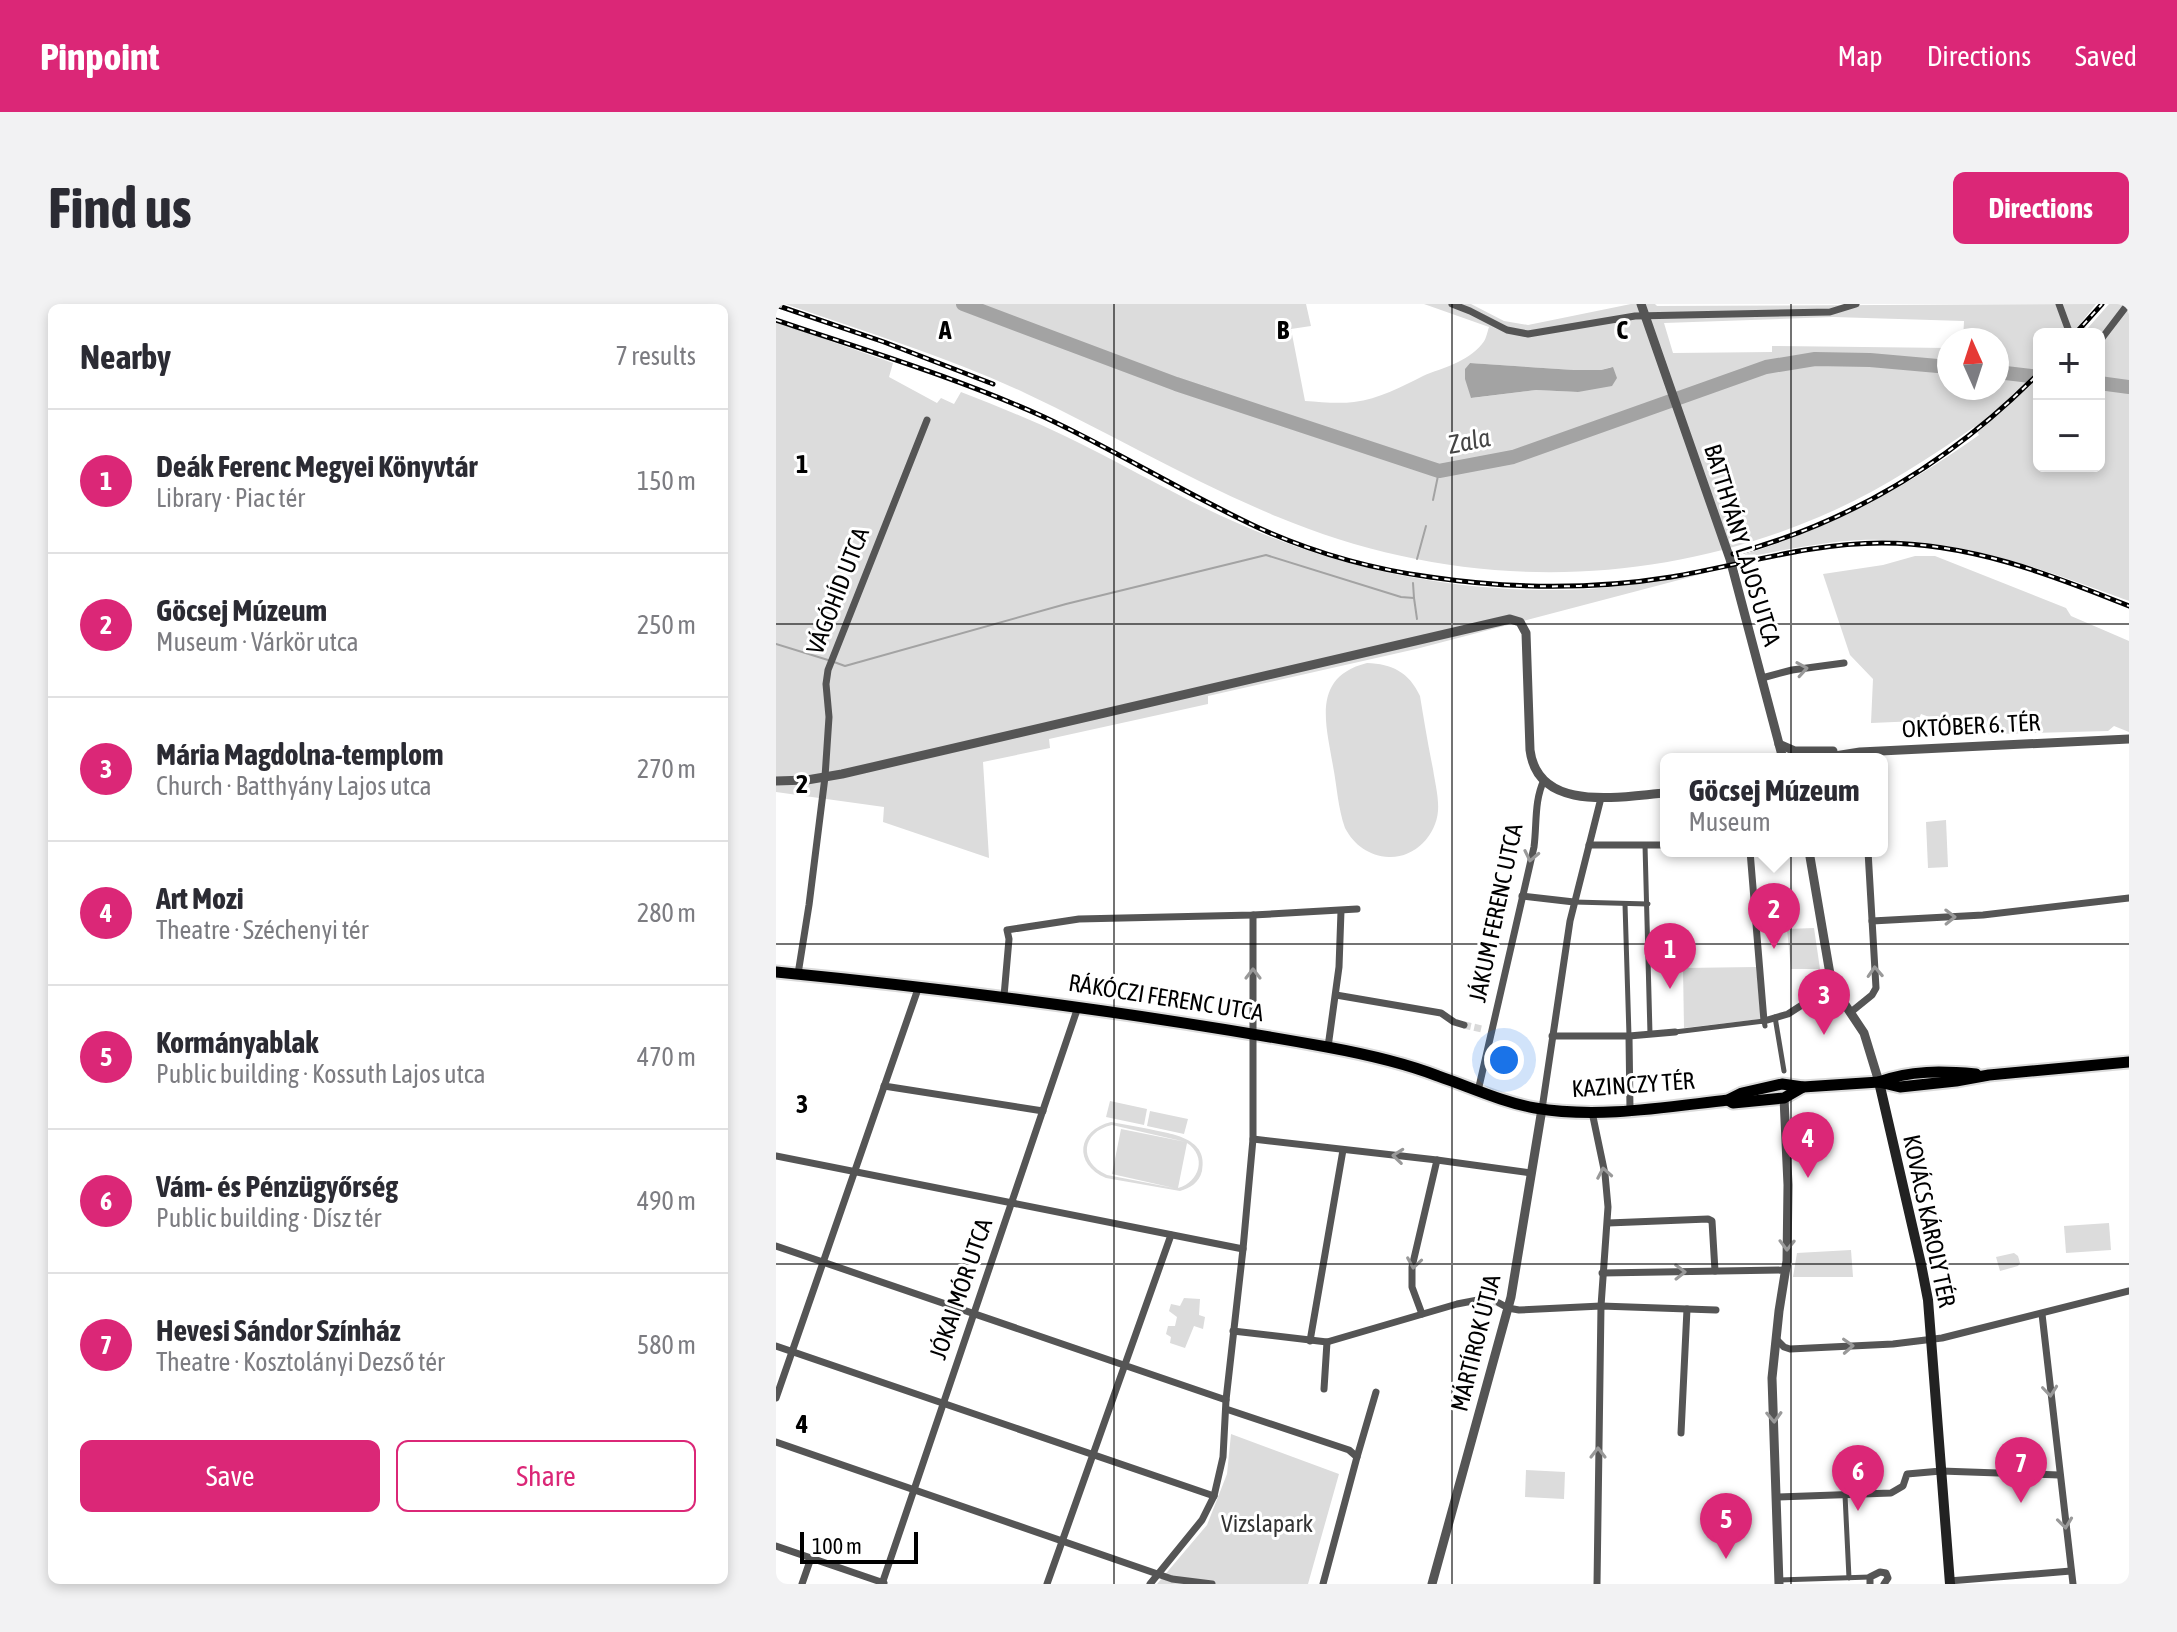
<!DOCTYPE html>
<meta charset="utf-8">
<style>
body{margin:0;font-family:"Asap Condensed",sans-serif;background:#f2f2f3;color:#2b2b33}
.controls{position:absolute;right:24px;top:24px;display:grid;overflow:hidden;border-radius:12px;box-shadow:0 4px 12px #0003}
.controls button{width:72px;height:72px;display:grid;place-items:center;padding:0;border:0;border-bottom:2px solid #e1e1e2;background:#fff;color:#2b2b33;font:40px sans-serif}
.compass{position:absolute;left:1161px;top:24px;width:72px;height:72px;border-radius:50%;background:#fff;box-shadow:0 4px 12px #0003;rotate:357deg}
.scale{position:absolute;left:24px;bottom:20px;width:118px;box-sizing:border-box;padding-left:8px;border:4px solid #000;border-top:0;font-size:22px;line-height:28px;white-space:nowrap;color:#000;-webkit-text-stroke:6px #fff;paint-order:stroke}
.you{position:absolute;left:728px;top:756px;width:28px;height:28px;margin:-20px;border:6px solid #fff;border-radius:50%;background:#1a73e8;box-shadow:0 0 0 12px #1a73e833}
.badge{display:grid;place-items:center;width:52px;height:52px;border-radius:50%;background:#db2777;color:#fff;font-size:26px;font-weight:700}
.pin{position:absolute;translate:-50% -66px;filter:drop-shadow(0 2px 4px #0008)}
.pin::after{content:'';position:absolute;top:42px;width:28px;height:24px;background:inherit;clip-path:polygon(0 0,100% 0,50% 100%)}
.popup{position:absolute;left:884px;top:449px;width:228px;height:104px;box-sizing:border-box;display:grid;place-content:center;border-radius:12px;background:#fff;filter:drop-shadow(0 2px 6px #0005);font-size:26px;white-space:nowrap;color:#7c7c81}
.popup b{font-size:30px;color:#2b2b33}
.popup::after{content:'';position:absolute;left:50%;top:100%;margin-left:-16px;border:16px solid transparent;border-top-color:#fff}
.list{margin:0;padding:0;list-style:none}
h2{display:flex;justify-content:space-between;align-items:center;height:104px;margin:0;padding:0 32px;font-size:34px}
h2 small{font-size:26px;font-weight:400;color:#7c7c81}
.list li{display:grid;grid-template-columns:52px 1fr auto;gap:24px;align-items:center;box-sizing:border-box;height:144px;padding:0 32px;border-top:2px solid #e1e1e2}
.list b{display:block;font-size:30px;white-space:nowrap}
.list p{margin:0;font-size:26px;white-space:nowrap;color:#7c7c81}
.list em{font-size:26px;font-style:normal;color:#7c7c81}
.actions{display:flex;gap:16px;padding:24px 32px}
.actions a{flex:1;padding:18px 0;border:2px solid #db2777;border-radius:12px;text-align:center;font-size:28px;color:#db2777}
.actions .main{background:#db2777;color:#fff}
.map{position:relative;flex:none;width:1353px;height:1280px;overflow:hidden;border-radius:12px}
header{display:flex;align-items:center;gap:48px;box-sizing:border-box;height:112px;padding:0 40px;background:#db2777;color:#fff}
header strong{font-size:38px}
nav{display:flex;gap:44px;margin-inline-start:auto;font-size:28px}
.intro{display:flex;align-items:center;justify-content:space-between;box-sizing:border-box;height:192px;padding:0 48px}
h1{margin:0;font-size:56px}
.button{padding:20px 36px;border-radius:12px;background:#db2777;color:#fff;font-size:28px;font-weight:700}
main{display:flex;gap:48px;padding:0 48px}
aside{flex:1;background:#fff;border-radius:12px;box-shadow:0 4px 12px #0003}
.map>svg:first-child{display:block}
.green{fill:#dcdcdc;fill-rule:evenodd}
.water{fill:#a3a3a3}
.lines{fill:none;stroke-linecap:round;stroke-linejoin:round}
.stream{stroke:#a3a3a3;stroke-width:2}
.river{stroke:#a3a3a3;stroke-width:14}
.minor-tunnel{stroke:#d9d9d9;stroke-width:7;stroke-dasharray:7 3.5;stroke-linecap:butt}
.primary-casing{stroke:#dbdbdb;stroke-width:15}
.pedestrian{stroke:#555;stroke-width:5}
.minor{stroke:#555;stroke-width:7}
.tertiary{stroke:#555;stroke-width:9}
.secondary{stroke:#222;stroke-width:10}
.primary{stroke:#000;stroke-width:11}
.rail-casing{stroke:#000;stroke-width:5}
.rail{stroke:#fff;stroke-width:2;stroke-dasharray:6;stroke-linecap:butt}
.oneway{stroke:#999}
.grid{fill:none;stroke:#000;stroke-width:2;stroke-opacity:0.55}
.labels{text-anchor:middle;stroke-width:6;stroke-linejoin:round;paint-order:stroke}
.street-label{font-size:24px;fill:#000;stroke:#fff}
.park-label{font-size:24px;fill:#333;stroke:#fff}
.water-label{font-size:26px;font-style:italic;fill:#444;stroke:#fff}
.grid-label{font-size:26px;text-anchor:middle;font-weight:bold;fill:#000;stroke:#fff;stroke-width:6;stroke-linejoin:round;paint-order:stroke}
</style>
<header>
<strong>Pinpoint</strong>
<nav><a>Map</a><a>Directions</a><a>Saved</a></nav>
</header>
<div class="intro"><h1>Find us</h1><a class="button">Directions</a></div>
<main>
<aside>
<h2>Nearby<small>7 results</small></h2>
<ul class="list">
<li><span class="badge">1</span><div><b>Deák Ferenc Megyei Könyvtár</b><p>Library · Piac tér</p></div><em>150 m</em></li>
<li><span class="badge">2</span><div><b>Göcsej Múzeum</b><p>Museum · Várkör utca</p></div><em>250 m</em></li>
<li><span class="badge">3</span><div><b>Mária Magdolna-templom</b><p>Church · Batthyány Lajos utca</p></div><em>270 m</em></li>
<li><span class="badge">4</span><div><b>Art Mozi</b><p>Theatre · Széchenyi tér</p></div><em>280 m</em></li>
<li><span class="badge">5</span><div><b>Kormányablak</b><p>Public building · Kossuth Lajos utca</p></div><em>470 m</em></li>
<li><span class="badge">6</span><div><b>Vám- és Pénzügyőrség</b><p>Public building · Dísz tér</p></div><em>490 m</em></li>
<li><span class="badge">7</span><div><b>Hevesi Sándor Színház</b><p>Theatre · Kosztolányi Dezső tér</p></div><em>580 m</em></li>
</ul>
<div class="actions"><a class="main">Save</a><a>Share</a></div>
</aside>
<div class="map">
<svg width="1353" height="1280" viewBox="0 0 1353 1280">
<rect width="100%" height="100%" fill="#fff"/>
<!-- green -->
<g class="green">
<path d="M9,0H530L535,22L515,25L529,97C545,98 562,100 578,98C603,95 625,83 647,72C668,63 690,59 706,40C710,36 711,29 713,23L648,0H695L728,17L752,21L855,0H879L881,2L1320,0L1305,19L1311,25L1333,0H1353V297C1264,264 1181,233 1085,236C1046,238 1008,246 970,253L969,250C1055,224 1130,183 1203,131L1198,123C1149,157 1098,190 1043,213C869,287 677,286 502,213C415,177 334,129 249,89C172,53 90,28 9,0ZM1057,13L1188,17L1187,36H1221V84H1173V44L996,42V48L897,49L888,19ZM1263,30H1323V162H1263ZM694,59L798,66H825L836,63L802,88L760,86L696,94L689,66Z"/>
<path d="M0,18L117,59L113,73L161,99L165,94L178,100L185,88C221,102 256,116 291,133C347,160 402,193 459,218C563,265 676,288 790,286C841,285 891,275 941,266L640,345L432,392V400L273,435L274,444L207,458L213,554L107,518L108,503L0,488Z"/>
<path d="M1139,252H1159L1290,304L1295,312L1353,337V428L1338,422L1332,427L1185,431L1184,424L1145,410L1142,417L1095,419L1097,375L1074,351L1047,270L1107,261Z"/>
<path d="M591,359C616,360 633,368 644,392C648,416 652,441 657,465C659,479 663,493 662,507C660,532 638,554 613,553C593,552 578,541 569,524C562,504 561,483 557,462C550,420 535,373 591,359Z"/>
<path d="M1170,516L1172,563L1152,564L1150,518Z"/>
<path d="M1038,624L1044,665H1015L1011,625Z"/>
<path d="M980,663L985,715L908,724L907,664Z"/>
<path d="M334,797L371,805L368,821L330,813Z"/>
<path d="M374,807L412,815L408,830L371,822Z"/>
<path d="M335,818C348,820 361,823 373,825C396,830 433,834 426,867C423,879 414,884 404,887L330,874C297,860 301,826 335,818ZM336,821L410,838L345,825L336,870L398,884L331,871C302,858 305,828 336,821ZM411,839C431,852 424,878 402,884Z"/>
<path d="M1333,919L1335,946L1290,949L1288,922Z"/>
<path d="M1075,946L1077,973H1017L1021,949Z"/>
<path d="M1238,949L1242,952L1244,959L1242,962L1224,967L1220,953Z"/>
<path d="M408,994L424,995L423,1011L429,1013L427,1025L418,1022L409,1044L394,1039L395,1033L390,1030L392,1022H399L401,1013L393,1007L395,1000L404,1002Z"/>
<path d="M455,1130L563,1170L532,1280H381L431,1221L451,1170Z"/>
<path d="M750,1166L789,1168L788,1195L749,1193Z"/>
</g>
<!-- water -->
<path class="water" d="M694,59L798,66H825L837,63L841,74L836,82L802,88L760,86L695,94L689,75V65Z"/>
<g class="lines">
<!-- stream -->
<g class="stream">
<path d="M657,196L663,167"/>
<path d="M641,255L650,222"/>
<path d="M638,294L641,315"/>
<path d="M0,340L52,356"/>
<path d="M58,358L69,362L290,300L490,251L625,293L638,294L637,279"/>
</g>
<!-- river -->
<g class="river">
<path d="M187,0L400,80L663,167L737,153L990,63L1039,55L1094,56L1173,63"/>
<path d="M1221,68L1263,73"/>
<path d="M1323,79L1353,83"/>
</g>
<!-- minor-tunnel -->
<g class="minor-tunnel">
<path d="M688,721L706,725"/>
<path d="M707,995L723,999"/>
</g>
<defs>
<g id="primary">
<path d="M0,668C185,686 368,710 551,743C589,750 626,758 662,772C694,783 726,798 759,804C822,815 890,803 952,796L966,789L1006,780L1027,783L1103,778L1124,783L1180,777L1213,771L1353,758"/>
<path d="M1103,778C1134,766 1167,767 1200,770"/>
<path d="M952,796L957,799L1008,794L1027,783"/>
</g>
</defs>
<!-- primary casing -->
<use href="#primary" class="primary-casing"/>
<!-- pedestrian -->
<g class="pedestrian">
<path d="M869,541L874,730"/>
<path d="M798,598L872,600"/>
<path d="M849,600L853,732"/>
<path d="M999,713L1008,767"/>
<path d="M899,728L988,717L989,722"/>
<path d="M1069,1191L1073,1274"/>
<path d="M1003,1276L1094,1273"/>
</g>
<!-- minor -->
<g class="minor">
<path d="M676,0L694,7L731,26L752,30L859,12L1054,8L1080,0"/>
<path d="M1283,0L1294,30"/>
<path d="M1323,38L1352,0"/>
<path d="M986,374L1016,366L1068,359"/>
<path d="M813,541H890"/>
<path d="M974,547L988,717L1012,710L1057,681"/>
<path d="M746,592L798,598"/>
<path d="M1096,617L1207,611L1353,594"/>
<path d="M22,670L33,601L49,473L53,413L50,380L52,366L151,116"/>
<path d="M560,691L665,709L678,718L688,721"/>
<path d="M228,692L233,635L231,626L303,615L477,611L581,605"/>
<path d="M1075,708L1096,691L1100,684L1092,547"/>
<path d="M776,732H853L899,728"/>
<path d="M853,732L854,806"/>
<path d="M552,743L563,663L565,607"/>
<path d="M108,782L267,807"/>
<path d="M702,787L758,543C761,520 758,497 768,476"/>
<path d="M766,805L794,617L825,494"/>
<path d="M816,808L829,870L832,903L825,1002L821,1280"/>
<path d="M477,835L661,856L755,869"/>
<path d="M0,852L467,945"/>
<path d="M832,919L932,915L936,917L939,967"/>
<path d="M0,942L450,1096"/>
<path d="M826,969L1010,966"/>
<path d="M723,999L732,1004L743,1006L825,1002L940,1006"/>
<path d="M646,1010L636,983V963L661,856"/>
<path d="M1266,1010L1297,1280"/>
<path d="M457,1027L551,1038L681,1000L707,995"/>
<path d="M1000,1035L1008,1043L1014,1045L1117,1040L1166,1034L1353,987"/>
<path d="M534,1037L567,846"/>
<path d="M0,1042L438,1192"/>
<path d="M548,1085L551,1038"/>
<path d="M0,1094L143,682"/>
<path d="M450,1105L573,1146L581,1153L547,1280"/>
<path d="M905,1129L911,1005"/>
<path d="M0,1138L396,1275L436,1280"/>
<path d="M581,1153L600,1088"/>
<path d="M1000,1193L1115,1189L1127,1182L1131,1170L1165,1167L1283,1171"/>
<path d="M0,1242L108,1279"/>
<path d="M1173,1277L1295,1267"/>
<path d="M26,1280L35,1254"/>
<path d="M106,1280L302,703"/>
<path d="M271,1280L395,931"/>
<path d="M374,1280L426,1216L438,1192L447,1153L450,1096L467,945L477,835V611"/>
<path d="M1094,1280V1273L1104,1268L1110,1269L1112,1274L1108,1280"/>
</g>
<!-- tertiary -->
<g class="tertiary">
<path d="M865,0L954,255L1007,455"/>
<path d="M1003,440L1019,447H1057"/>
<path d="M1040,455L1084,448L1353,435"/>
<path d="M0,477L31,476L66,470L734,315L744,318L750,329L754,446C762,510 846,492 890,489"/>
<path d="M1033,547L1054,670L1060,687L1088,729L1103,778"/>
<path d="M656,1280L735,993L766,805"/>
<path d="M1003,1280L996,1074L1003,1007L1011,957L1012,881L1008,794"/>
</g>
<!-- secondary -->
<path class="secondary" d="M1103,778L1145,960L1152,996L1174,1280"/>
<!-- primary -->
<use href="#primary" class="primary"/>
<defs>
<g id="rail">
<path d="M0,1L108,38L217,80"/>
<path d="M0,16C89,46 182,74 268,113C341,147 410,190 483,224C536,248 596,265 654,273C735,285 815,286 895,273C965,261 1034,239 1106,239C1193,239 1274,270 1353,302"/>
<path d="M1299,30L1326,0"/>
<path d="M957,250C1076,218 1177,156 1263,69"/>
</g>
</defs>
<!-- rail casing -->
<use href="#rail" class="rail-casing"/>
<!-- rail -->
<use href="#rail" class="rail"/>
</g>
<!-- one-way arrows -->
<defs><path id="oneway-chevron" d="M-2-3.5L2.5 0L-2 3.5" fill="none" stroke-width="1.6" stroke-linecap="round" stroke-linejoin="round" transform="scale(2)"/></defs>
<g class="oneway">
<use href="#oneway-chevron" transform="translate(1026 365) rotate(-9)"/>
<use href="#oneway-chevron" transform="translate(755 552) rotate(102)"/>
<use href="#oneway-chevron" transform="translate(1174 613) rotate(-1)"/>
<use href="#oneway-chevron" transform="translate(1099 668) rotate(-93)"/>
<use href="#oneway-chevron" transform="translate(477 670) rotate(-90)"/>
<use href="#oneway-chevron" transform="translate(622 852) rotate(-174)"/>
<use href="#oneway-chevron" transform="translate(828 869) rotate(-100)"/>
<use href="#oneway-chevron" transform="translate(1011 941) rotate(91)"/>
<use href="#oneway-chevron" transform="translate(638 959) rotate(99)"/>
<use href="#oneway-chevron" transform="translate(904 968) rotate(-1)"/>
<use href="#oneway-chevron" transform="translate(1072 1042) rotate(-3)"/>
<use href="#oneway-chevron" transform="translate(1274 1087) rotate(84)"/>
<use href="#oneway-chevron" transform="translate(998 1113) rotate(88)"/>
<use href="#oneway-chevron" transform="translate(822 1149) rotate(-90)"/>
<use href="#oneway-chevron" transform="translate(1289 1219) rotate(83)"/>
</g>
<!-- grid -->
<path class="grid" d="M338,0V1280M676,0V1280M1015,0V1280M0,320H1353M0,640H1353M0,960H1353"/>
<g class="labels">
<!-- street labels -->
<g class="street-label">
<text transform="translate(966 241) rotate(73)" y="8">BATTHYÁNY LAJOS UTCA</text>
<text transform="translate(62 287) rotate(-69)" y="8">VÁGÓHÍD UTCA</text>
<text transform="translate(1195 422) rotate(-3)" y="8">OKTÓBER 6. TÉR</text>
<text transform="translate(720 609) rotate(-78)" y="8">JÁKUM FERENC UTCA</text>
<text transform="translate(390 694) rotate(9)" y="8">RÁKÓCZI FERENC UTCA</text>
<text transform="translate(857 781) rotate(-4)" y="8">KAZINCZY TÉR</text>
<text transform="translate(1153 917) rotate(78)" y="8">KOVÁCS KÁROLY TÉR</text>
<text transform="translate(185 985) rotate(-71)" y="8">JÓKAI MÓR UTCA</text>
<text transform="translate(700 1039) rotate(-76)" y="8">MÁRTÍROK ÚTJA</text>
</g>
<!-- park labels -->
<g class="park-label">
<text x="491" y="1228">Vizslapark</text>
</g>
<!-- water labels -->
<g class="water-label">
<text transform="translate(693 137) rotate(-11)" y="9">Zala</text>
</g>
</g>
<g class="grid-label">
<text x="169" y="35">A</text>
<text x="507" y="35">B</text>
<text x="846" y="35">C</text>
<text x="26" y="169">1</text>
<text x="26" y="489">2</text>
<text x="26" y="809">3</text>
<text x="26" y="1129">4</text>
</g>
</svg>
<div class="controls">
<button>+</button>
<button>−</button>
</div>
<svg class="compass" viewBox="-18 -18 36 36"><path d="M0-13l5 13h-10z" fill="#e53935"/><path d="M0 13l5-13h-10z" fill="#7c7c81"/></svg>
<div class="scale">100 m</div>
<div class="you"></div>
<div class="pin badge" style="left:894px;top:685px">1</div>
<div class="pin badge" style="left:998px;top:645px">2</div>
<div class="popup"><b>Göcsej Múzeum</b>Museum</div>
<div class="pin badge" style="left:1048px;top:731px">3</div>
<div class="pin badge" style="left:1032px;top:874px">4</div>
<div class="pin badge" style="left:950px;top:1255px">5</div>
<div class="pin badge" style="left:1082px;top:1207px">6</div>
<div class="pin badge" style="left:1245px;top:1199px">7</div>
</div>
</main>
